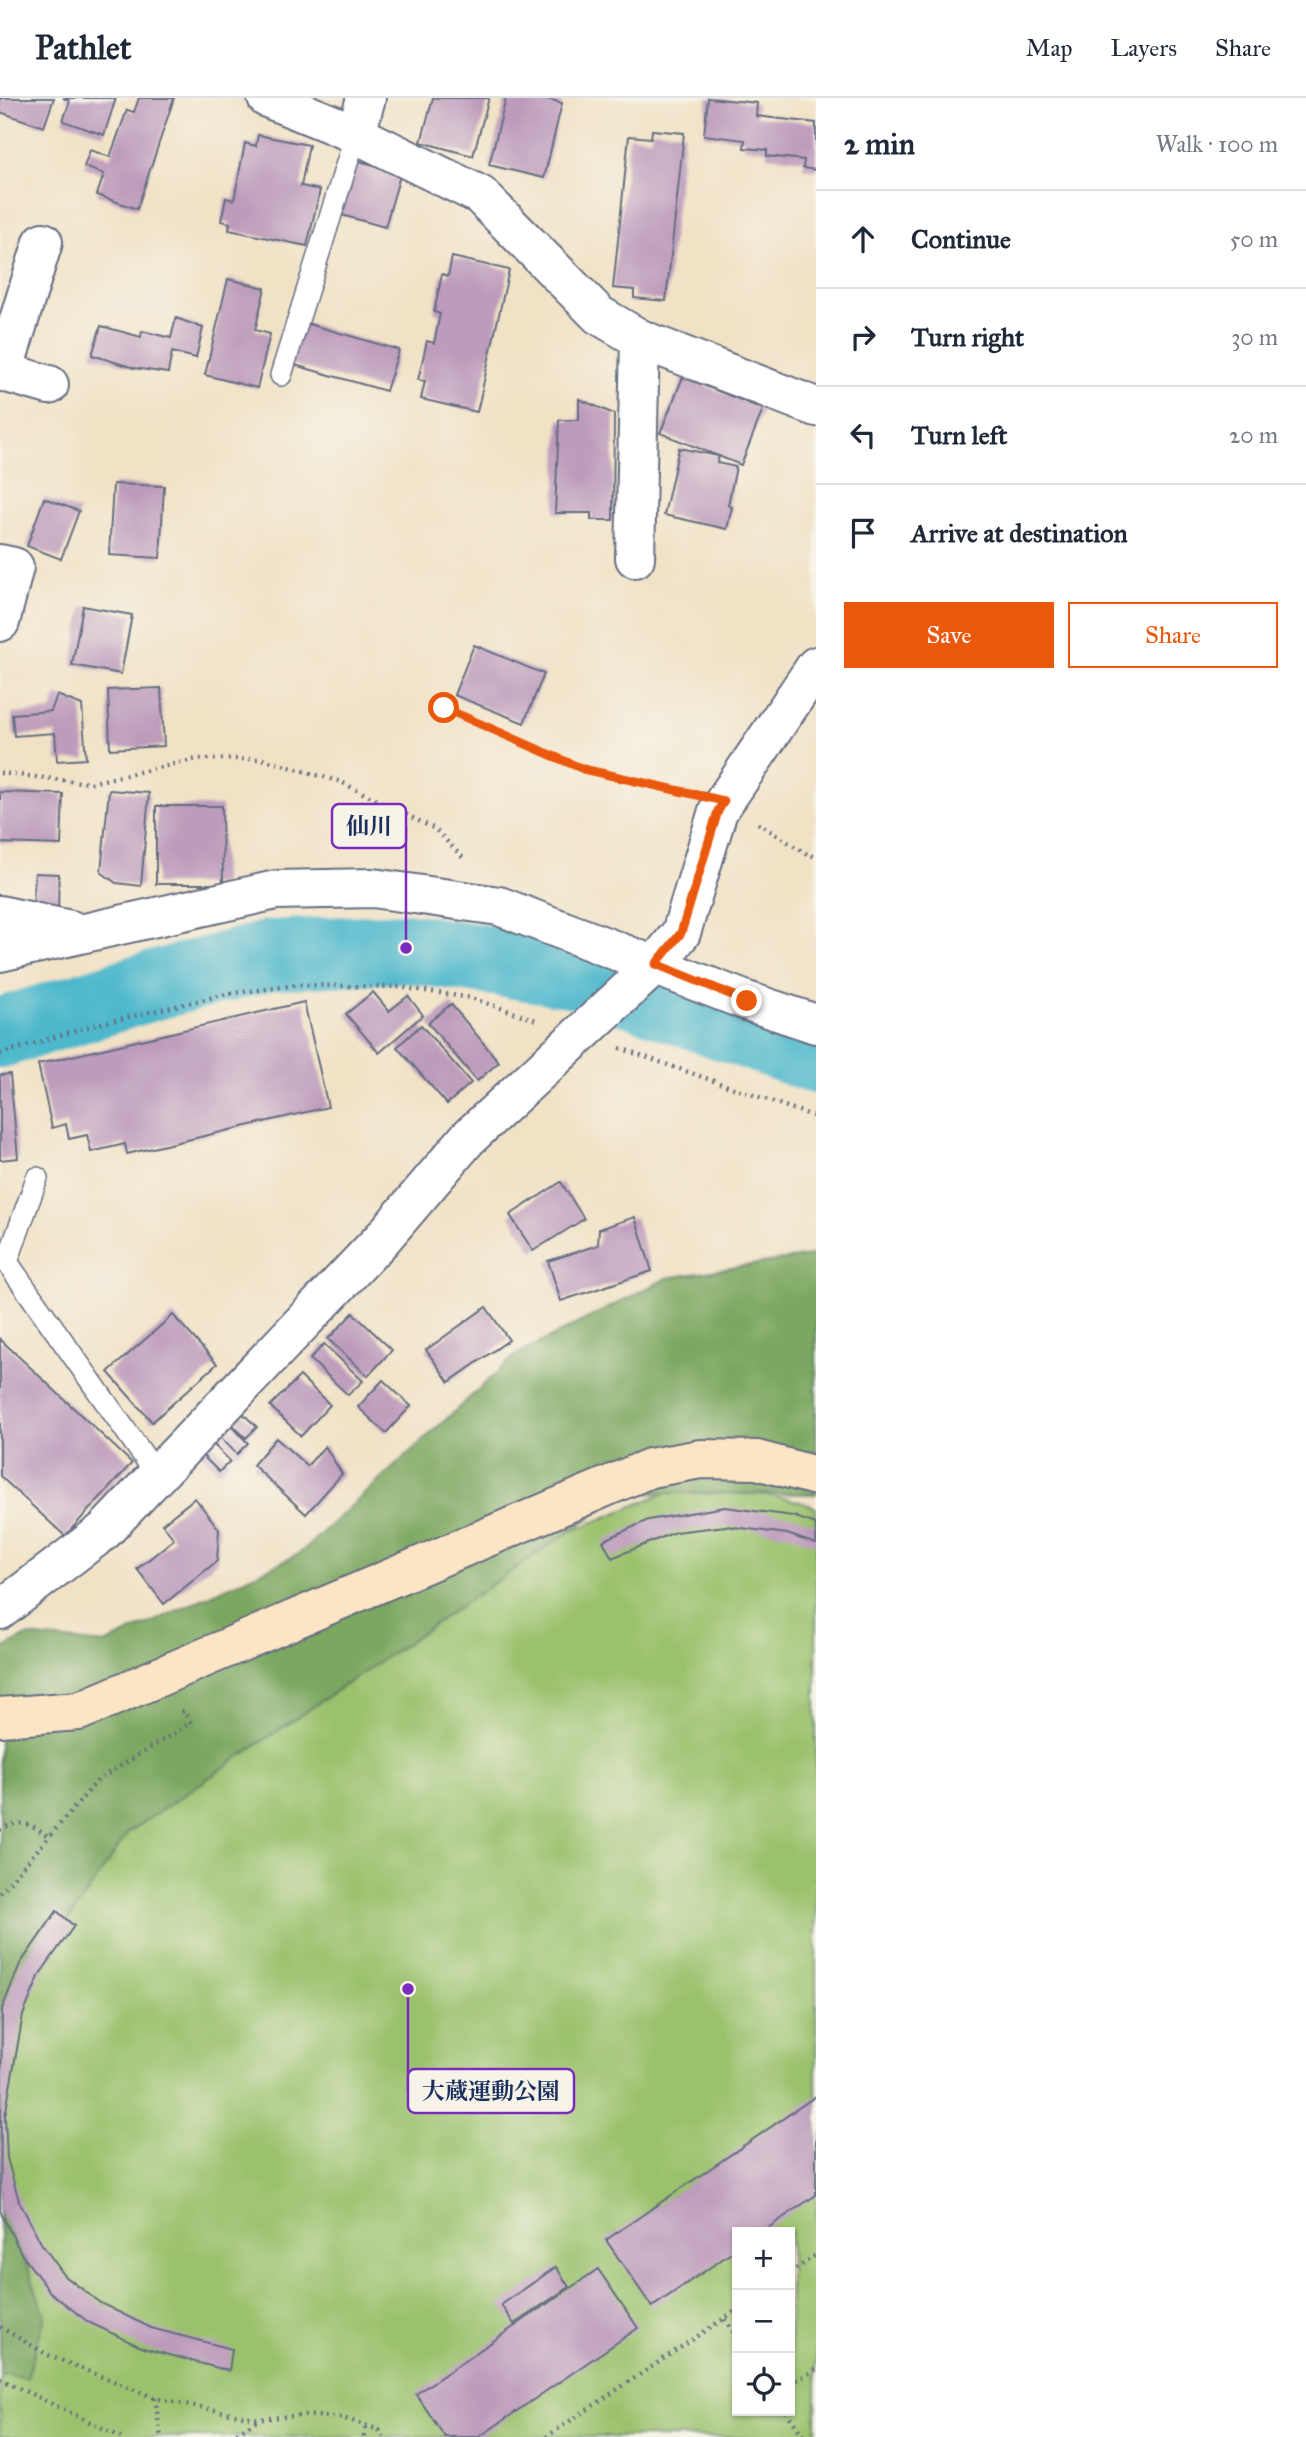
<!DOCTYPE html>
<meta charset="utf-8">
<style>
body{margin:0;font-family:"IM FELL Great Primer","Noto Serif JP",serif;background:#f6f6f7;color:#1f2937}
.controls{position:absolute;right:21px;bottom:21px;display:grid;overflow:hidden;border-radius:0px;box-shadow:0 2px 5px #0004}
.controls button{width:63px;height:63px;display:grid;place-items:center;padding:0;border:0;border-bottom:2px solid #e0e1e3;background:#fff;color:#1f2937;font:35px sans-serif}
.stop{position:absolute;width:21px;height:21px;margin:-16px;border:5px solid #ea580c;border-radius:50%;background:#fff}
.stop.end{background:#ea580c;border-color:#fff;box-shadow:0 2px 7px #0008}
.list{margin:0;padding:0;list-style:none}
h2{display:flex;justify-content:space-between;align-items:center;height:91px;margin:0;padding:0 28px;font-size:30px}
h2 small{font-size:23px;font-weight:400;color:#747a83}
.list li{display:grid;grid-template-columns:46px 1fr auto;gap:21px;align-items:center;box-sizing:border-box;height:98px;padding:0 28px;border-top:2px solid #e0e1e3}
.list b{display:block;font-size:26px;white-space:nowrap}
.list em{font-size:23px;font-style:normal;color:#747a83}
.actions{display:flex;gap:14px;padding:21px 28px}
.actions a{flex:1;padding:16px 0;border:2px solid #ea580c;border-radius:0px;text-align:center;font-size:24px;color:#ea580c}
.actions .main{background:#ea580c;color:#fff}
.icon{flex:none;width:38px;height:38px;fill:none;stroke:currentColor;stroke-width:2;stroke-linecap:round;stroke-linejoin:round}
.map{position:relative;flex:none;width:816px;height:2339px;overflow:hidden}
header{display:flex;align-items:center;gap:42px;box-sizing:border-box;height:98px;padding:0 35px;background:#fff;border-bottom:2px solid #e0e1e3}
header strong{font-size:33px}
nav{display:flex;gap:38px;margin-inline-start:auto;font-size:24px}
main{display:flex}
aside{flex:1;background:#fff}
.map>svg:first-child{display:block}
.green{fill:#9ac16c;stroke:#5a7865;stroke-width:2;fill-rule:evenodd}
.forest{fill:#7ba760;stroke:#4b6b5f;stroke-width:2}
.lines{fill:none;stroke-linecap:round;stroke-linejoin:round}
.river{stroke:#4eb8cc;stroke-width:70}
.building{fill:#bd9bbc}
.lane-casing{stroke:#666e82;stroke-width:24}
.street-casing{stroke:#666e82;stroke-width:42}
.secondary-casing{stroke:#666e82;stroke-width:42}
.path{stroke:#666e82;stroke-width:4.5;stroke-dasharray:2 5;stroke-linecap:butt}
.lane{stroke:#fff;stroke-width:21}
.street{stroke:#fff;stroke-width:38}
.secondary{stroke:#fce5c4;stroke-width:38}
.route{stroke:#ea580c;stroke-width:9}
.leader{fill:none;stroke:#7b2cbf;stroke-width:2.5}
.callout-dot{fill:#7b2cbf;stroke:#f7f3e8;stroke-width:2.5}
.callout{fill:#f7f3e8;stroke:#7b2cbf;stroke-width:2.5}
.callout-label{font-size:23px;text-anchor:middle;font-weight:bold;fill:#1b2f5e}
</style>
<header>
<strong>Pathlet</strong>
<nav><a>Map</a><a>Layers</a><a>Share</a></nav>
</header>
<main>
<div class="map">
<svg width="816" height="2339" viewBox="0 0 816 2339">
<rect width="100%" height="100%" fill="#f7f3e8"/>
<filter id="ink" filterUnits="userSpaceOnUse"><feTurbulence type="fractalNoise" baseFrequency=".0143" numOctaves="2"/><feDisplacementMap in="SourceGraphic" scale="14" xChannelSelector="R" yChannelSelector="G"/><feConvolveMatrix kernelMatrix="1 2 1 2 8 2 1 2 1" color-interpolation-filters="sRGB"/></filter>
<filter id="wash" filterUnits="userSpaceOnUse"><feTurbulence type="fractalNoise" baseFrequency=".00686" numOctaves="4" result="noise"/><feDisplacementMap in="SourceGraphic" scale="28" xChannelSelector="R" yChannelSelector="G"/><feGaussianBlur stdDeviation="1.57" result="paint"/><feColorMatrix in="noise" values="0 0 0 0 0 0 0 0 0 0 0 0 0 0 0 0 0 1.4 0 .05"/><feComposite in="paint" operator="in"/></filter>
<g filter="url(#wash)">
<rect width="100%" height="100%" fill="#f1e2c6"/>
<!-- green -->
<path class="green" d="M667,1394C712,1395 776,1391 816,1410V2339H0V1648L198,1587ZM737,2134H790V2313H737Z"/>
<!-- forest -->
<g class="forest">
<path d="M816,1157V1396L626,1395L128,1735L0,1923V1552L27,1538L105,1546L299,1456L516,1257L667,1180Z"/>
<path d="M0,2089L45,2219L27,2280L0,2276Z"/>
</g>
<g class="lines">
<!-- river -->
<path class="river" d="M0,935L141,891L270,857L406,850L582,876L816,961"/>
</g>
<g id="blocks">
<!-- building -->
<g class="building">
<path d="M0,0H54L44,29L0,14Z"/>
<path d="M63,0H116L104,37L63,23L70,3Z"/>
<path d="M139,0H174L137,111L97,97L104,76L84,69L90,52L110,59L127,12L134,14Z"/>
<path d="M433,0H489L473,58L421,44Z"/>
<path d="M506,0H544L562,5L544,80L489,67Z"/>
<path d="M708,0L757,5L756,18L816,25V72L803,70L804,62L767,58V52L744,50L745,42L704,37Z"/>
<path d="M652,32L684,35L666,203L634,200V192L613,190L629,38L651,40Z"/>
<path d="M258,37L309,47L301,88L320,92L307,148L229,132L230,125L221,123L226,100L234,102L245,45L256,48Z"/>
<path d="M355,62L401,74L385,129L338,116Z"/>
<path d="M452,159L509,172L477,314L421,301L425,283L418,282L427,243L434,245L440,216L434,214L442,176L448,178Z"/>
<path d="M228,181L265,190L255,232L270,236L257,290L205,277Z"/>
<path d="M176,220L203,230L196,260L172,254L168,275L134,270L92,257L101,228L141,239L142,233L171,240Z"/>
<path d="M302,224L399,252L386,293L291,266Z"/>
<path d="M683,279L763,311L741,367L660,335Z"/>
<path d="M579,301L614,316L613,422H591V415H555L559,322H579Z"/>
<path d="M679,350L719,358L717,365L736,369L728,407L732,409L727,431L664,417Z"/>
<path d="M113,386L164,388L160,460L109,457Z"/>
<path d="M44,400L79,413L61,461L27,448Z"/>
<path d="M83,508L132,517L121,576L72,567Z"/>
<path d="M474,547L544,576L524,625L454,597Z"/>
<path d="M161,590L164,648L110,651L108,592Z"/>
<path d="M57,597L82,607L86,661L57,663L55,635L14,638L12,616L51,613Z"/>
<path d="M109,692L149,695L141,788L116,785L101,774Z"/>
<path d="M0,694L63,696L61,747L0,745Z"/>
<path d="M156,708H222L223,786H156Z"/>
<path d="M35,775L59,776L58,810L33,809Z"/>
<path d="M373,894L389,913L408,898L423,917L379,955L346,916Z"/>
<path d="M304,904L328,1009L127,1056L125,1046L91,1054L87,1037L69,1041L66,1026L52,1030L38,966Z"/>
<path d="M451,906L499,964L477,983L428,925Z"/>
<path d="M421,927L471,985L447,1006L397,949Z"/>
<path d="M10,976L18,1060L0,1062V977Z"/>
<path d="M561,1084L584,1121L533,1153L510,1117Z"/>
<path d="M635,1119L652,1173L561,1203L548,1163L598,1147L599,1131Z"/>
<path d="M486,1209L509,1242L449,1284L426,1252Z"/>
<path d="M353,1215L392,1252L368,1278L328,1241Z"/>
<path d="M173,1217L217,1266L152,1324L108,1274Z"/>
<path d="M0,1241L132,1365L65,1438L0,1378Z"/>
<path d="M324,1246L363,1283L348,1297L310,1261Z"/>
<path d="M300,1278L330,1307L301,1338L270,1308Z"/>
<path d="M383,1282L411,1308L386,1335L358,1309Z"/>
<path d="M238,1311L257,1329L246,1340L227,1322Z"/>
<path d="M229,1326L248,1345L237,1356L218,1337Z"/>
<path d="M276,1340L307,1368L325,1348L342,1376L306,1416L253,1367Z"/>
<path d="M211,1344L230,1363L219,1374L200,1355Z"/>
<path d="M195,1400L219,1431L217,1463L164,1506L137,1471L174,1441L162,1426Z"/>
<path d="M725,1409L793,1418L816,1426V1446L787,1436L726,1428L675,1434L612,1460L603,1443L648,1422Z"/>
<path d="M57,1813L74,1828L40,1876L23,1917L5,2018L7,2060L19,2103L41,2145L65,2178L100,2205L151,2230L232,2251L229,2273L143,2250L88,2224L50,2194L22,2157L0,2113L2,1911L20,1866Z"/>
<path d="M816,1998V2097L762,2134H737V2151L652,2209L606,2142Z"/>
<path d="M556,2169L569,2189L514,2226L501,2207Z"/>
<path d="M598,2171L638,2230L479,2339H445L416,2296Z"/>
</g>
</g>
</g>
<g filter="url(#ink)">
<use href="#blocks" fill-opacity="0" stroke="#666e82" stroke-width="2"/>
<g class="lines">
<defs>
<g id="lane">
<path d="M281,277L356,36"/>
<path d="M37,1080L7,1164L157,1377"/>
</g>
<g id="street">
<path d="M267,0L356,36L480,97L599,217L640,241L816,309"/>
<path d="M356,36L366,0"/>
<path d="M0,273L49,287"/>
<path d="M3,274L43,144"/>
<path d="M635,460L640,241"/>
<path d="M0,466L14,469L0,524"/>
<path d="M0,817L71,832"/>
<path d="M0,854L276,792L373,790L499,808L747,903L816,926"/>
<path d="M0,1512L104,1433L382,1141L468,1040L656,866L681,835L718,713L816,568"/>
</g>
<path id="secondary" d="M0,1619L79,1613L650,1370L701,1361L757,1362L816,1378"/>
</defs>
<!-- lane casing -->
<use href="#lane" class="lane-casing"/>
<!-- street casing -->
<use href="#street" class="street-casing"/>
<!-- secondary casing -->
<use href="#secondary" class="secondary-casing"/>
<!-- path -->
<g class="path">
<path d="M444,610L583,671L686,695"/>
<path d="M0,675L90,685L197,661H262L341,684L435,731L465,762"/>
<path d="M758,725L805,755L816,759"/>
<path d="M620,950L816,1019"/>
<path d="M0,956L94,927L227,896L297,887L400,889L471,900L539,923"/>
<path d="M0,1732C19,1720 33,1726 49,1739"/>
<path d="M0,1795L99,1681L191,1625L184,1613L181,1614"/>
<path d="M790,2175L816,2157"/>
<path d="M725,2221L737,2240"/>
<path d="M0,2229L48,2257L155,2300L259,2321L304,2317L343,2320L379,2332L384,2339"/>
<path d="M0,2281L121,2339"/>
<path d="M790,2286L816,2271"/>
<path d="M155,2300L161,2339"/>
<path d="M786,2313L804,2339"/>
<path d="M231,2339L259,2321"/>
<path d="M364,2339L366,2327"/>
<path d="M546,2339L737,2212"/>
</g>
<!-- lane -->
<use href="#lane" class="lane"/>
<!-- street -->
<use href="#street" class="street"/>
<!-- secondary -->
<use href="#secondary" class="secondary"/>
</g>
</g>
<g class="lines" filter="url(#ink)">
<!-- route -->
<path class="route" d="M444,610L583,671L724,703L718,713L681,835L656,866L747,903"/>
</g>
<!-- callouts -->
<path class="leader" d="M406 850L406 728M408 1891L408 1993"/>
<g class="callout-dot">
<circle cx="406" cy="850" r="7"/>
<circle cx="408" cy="1891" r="7"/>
</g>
<g class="callout">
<rect x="332" y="706" width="74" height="44" rx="7"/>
<rect x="408" y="1971" width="166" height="44" rx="7"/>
</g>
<g class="callout-label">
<text x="369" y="736">仙川</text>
<text x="491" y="2001">大蔵運動公園</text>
</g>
</svg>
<div class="controls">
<button>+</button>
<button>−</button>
<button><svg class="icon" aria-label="locate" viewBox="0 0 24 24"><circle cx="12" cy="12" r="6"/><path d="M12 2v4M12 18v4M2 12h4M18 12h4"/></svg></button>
</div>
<div class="stop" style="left:444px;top:610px"></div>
<div class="stop end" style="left:747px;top:903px"></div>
</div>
<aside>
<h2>2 min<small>Walk · 100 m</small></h2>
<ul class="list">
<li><svg class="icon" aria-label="ahead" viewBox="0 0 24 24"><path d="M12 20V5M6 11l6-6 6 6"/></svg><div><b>Continue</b></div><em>50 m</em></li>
<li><svg class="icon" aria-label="right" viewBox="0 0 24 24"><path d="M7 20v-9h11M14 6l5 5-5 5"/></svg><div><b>Turn right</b></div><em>30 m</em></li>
<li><svg class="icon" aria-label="left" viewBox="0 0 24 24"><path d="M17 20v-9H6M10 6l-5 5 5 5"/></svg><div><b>Turn left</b></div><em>20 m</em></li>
<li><svg class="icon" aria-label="arrive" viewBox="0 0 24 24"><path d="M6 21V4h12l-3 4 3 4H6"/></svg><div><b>Arrive at destination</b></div></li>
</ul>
<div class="actions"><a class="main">Save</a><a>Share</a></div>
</aside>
</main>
